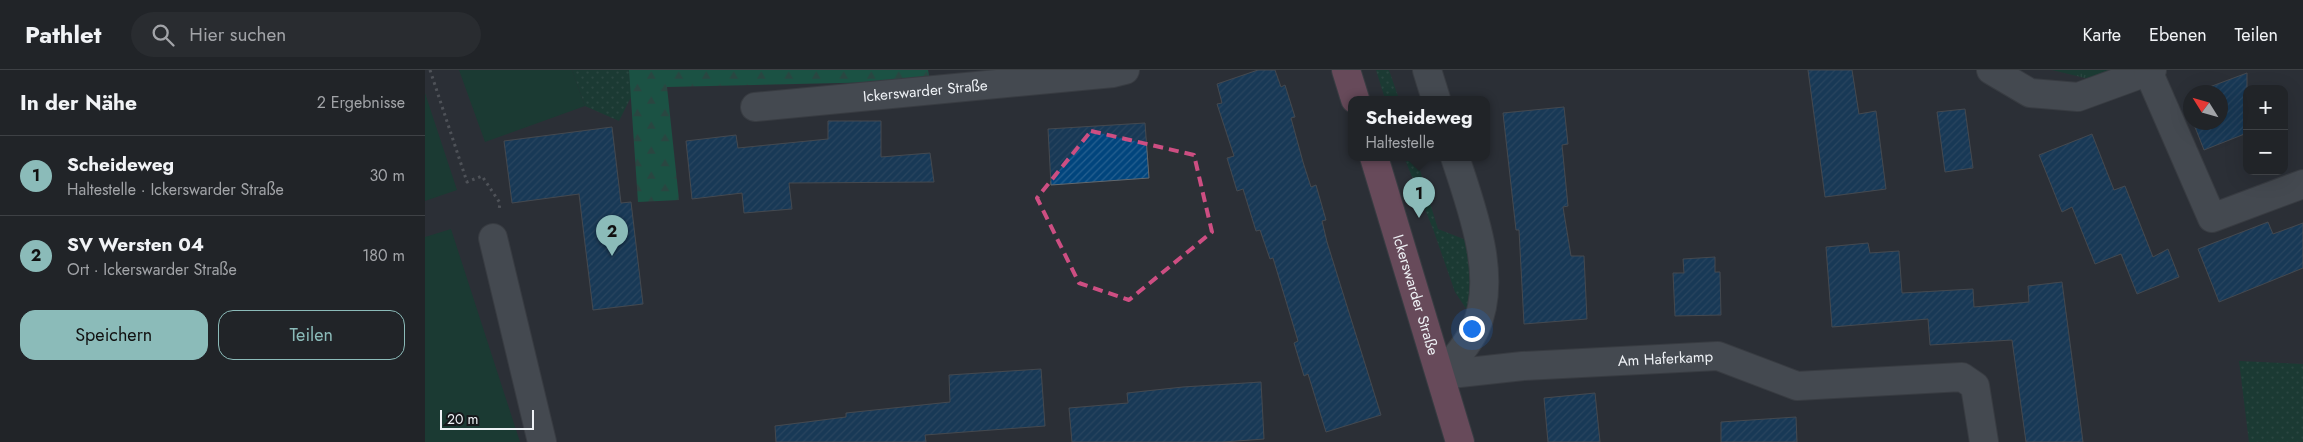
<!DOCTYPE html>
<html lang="de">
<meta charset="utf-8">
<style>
body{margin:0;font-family:Jost,sans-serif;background:#292c30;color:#f1f3f6}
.controls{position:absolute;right:15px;top:15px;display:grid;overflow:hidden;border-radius:10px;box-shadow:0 5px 20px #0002}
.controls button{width:45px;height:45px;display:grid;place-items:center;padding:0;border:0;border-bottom:1px solid #3e4145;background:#212428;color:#f1f3f6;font:25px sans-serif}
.compass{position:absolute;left:1758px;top:15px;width:45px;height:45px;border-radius:50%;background:#212428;box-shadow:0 5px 20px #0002;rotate:307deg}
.scale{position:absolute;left:15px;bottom:12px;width:94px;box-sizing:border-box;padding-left:5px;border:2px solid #eef1f5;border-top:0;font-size:14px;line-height:18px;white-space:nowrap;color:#eef1f5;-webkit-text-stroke:4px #16181b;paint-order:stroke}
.you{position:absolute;left:1046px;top:258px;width:18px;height:18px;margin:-12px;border:4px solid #fff;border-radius:50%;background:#1a73e8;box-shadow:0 0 0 8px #1a73e833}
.badge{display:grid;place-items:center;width:32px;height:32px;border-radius:50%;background:#8bbbb9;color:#111;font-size:16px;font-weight:700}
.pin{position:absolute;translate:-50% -41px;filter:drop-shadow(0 1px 2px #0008)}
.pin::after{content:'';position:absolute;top:26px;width:18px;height:15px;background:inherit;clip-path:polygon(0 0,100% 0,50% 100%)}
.popup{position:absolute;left:923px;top:26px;width:142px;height:65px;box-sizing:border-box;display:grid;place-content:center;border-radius:10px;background:#212428;filter:drop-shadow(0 1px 4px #0005);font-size:16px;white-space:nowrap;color:#a2a4a8}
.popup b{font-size:19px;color:#f1f3f6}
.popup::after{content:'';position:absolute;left:50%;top:100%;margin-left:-10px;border:10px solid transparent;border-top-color:#212428}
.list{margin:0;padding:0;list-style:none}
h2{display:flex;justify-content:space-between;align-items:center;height:65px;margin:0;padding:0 20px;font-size:21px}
h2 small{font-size:16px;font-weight:400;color:#a2a4a8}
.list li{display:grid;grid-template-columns:32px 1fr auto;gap:15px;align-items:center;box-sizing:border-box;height:80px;padding:0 20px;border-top:1px solid #3e4145}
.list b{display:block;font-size:19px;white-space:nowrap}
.list p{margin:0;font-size:16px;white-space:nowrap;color:#a2a4a8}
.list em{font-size:16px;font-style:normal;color:#a2a4a8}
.actions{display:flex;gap:10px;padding:15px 20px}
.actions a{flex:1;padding:11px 0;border:1px solid #8bbbb9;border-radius:15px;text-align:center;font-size:18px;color:#8bbbb9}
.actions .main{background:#8bbbb9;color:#111}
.icon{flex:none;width:28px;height:28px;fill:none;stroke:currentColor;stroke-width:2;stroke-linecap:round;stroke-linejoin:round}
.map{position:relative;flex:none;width:1878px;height:372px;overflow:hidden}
header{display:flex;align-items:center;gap:30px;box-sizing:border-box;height:70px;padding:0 25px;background:#212428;border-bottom:1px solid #3e4145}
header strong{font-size:24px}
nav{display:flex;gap:28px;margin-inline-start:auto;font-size:18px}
.search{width:350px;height:45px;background:#292c30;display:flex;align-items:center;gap:12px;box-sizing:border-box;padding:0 18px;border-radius:28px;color:#a2a4a8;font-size:19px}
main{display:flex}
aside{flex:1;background:#212428}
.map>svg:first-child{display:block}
.grass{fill:url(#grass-dots)}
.forest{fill:url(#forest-firs)}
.park{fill:url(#park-tufts)}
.pitch{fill:#07472f}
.building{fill:url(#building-hatch);stroke:#62686e}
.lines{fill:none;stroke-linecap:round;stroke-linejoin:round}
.minor-casing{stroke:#484c51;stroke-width:30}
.major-casing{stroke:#484c51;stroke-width:30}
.path{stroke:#797c82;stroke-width:3;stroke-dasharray:2.5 4;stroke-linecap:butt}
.minor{stroke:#63696f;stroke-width:28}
.major{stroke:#b06a85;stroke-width:28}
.marked{fill:none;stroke:#cd4e82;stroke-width:4;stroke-dasharray:10 6;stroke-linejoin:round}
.labels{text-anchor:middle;stroke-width:4;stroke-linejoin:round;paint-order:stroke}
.street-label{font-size:15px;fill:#eef1f5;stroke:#16181b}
</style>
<header>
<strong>Pathlet</strong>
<div class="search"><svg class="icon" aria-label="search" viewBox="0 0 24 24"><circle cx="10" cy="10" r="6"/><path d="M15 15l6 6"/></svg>Hier suchen</div>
<nav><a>Karte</a><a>Ebenen</a><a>Teilen</a></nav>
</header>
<main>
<aside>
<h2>In der Nähe<small>2 Ergebnisse</small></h2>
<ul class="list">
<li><span class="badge">1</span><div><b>Scheideweg</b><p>Haltestelle · Ickerswarder Straße</p></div><em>30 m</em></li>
<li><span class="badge">2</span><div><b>SV Wersten 04</b><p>Ort · Ickerswarder Straße</p></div><em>180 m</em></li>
</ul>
<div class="actions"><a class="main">Speichern</a><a>Teilen</a></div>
</aside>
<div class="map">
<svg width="1878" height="372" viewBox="0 0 1878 372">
<defs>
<pattern id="grass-dots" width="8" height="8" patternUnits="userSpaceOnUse" patternTransform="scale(1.25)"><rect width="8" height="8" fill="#07472f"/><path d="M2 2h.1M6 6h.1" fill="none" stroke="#2b624e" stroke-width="1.8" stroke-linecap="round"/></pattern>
<pattern id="forest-firs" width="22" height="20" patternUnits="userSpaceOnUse" patternTransform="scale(1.25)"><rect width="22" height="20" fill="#087c54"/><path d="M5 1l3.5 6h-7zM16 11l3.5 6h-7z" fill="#28624f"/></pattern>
<pattern id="park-tufts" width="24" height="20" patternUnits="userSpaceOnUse" patternTransform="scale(1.25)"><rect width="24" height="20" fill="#07472f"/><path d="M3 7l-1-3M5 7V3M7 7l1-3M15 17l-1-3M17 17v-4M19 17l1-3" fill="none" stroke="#2b624e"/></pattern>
<pattern id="building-hatch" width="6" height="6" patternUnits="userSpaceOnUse" patternTransform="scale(1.25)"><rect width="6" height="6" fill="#01457d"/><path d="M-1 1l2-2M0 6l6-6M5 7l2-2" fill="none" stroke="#266090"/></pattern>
</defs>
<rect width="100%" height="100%" fill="#2c3036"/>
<!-- grass -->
<g class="grass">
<path d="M147,0H204L206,27L194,51L160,36Z"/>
<path d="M951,0H964L974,29H960Z"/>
<path d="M979,87H991L1013,159L1041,170C1045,193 1048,217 1042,240L1030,222L1008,159Z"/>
<path d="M1814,291L1878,294V372H1824Z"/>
</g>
<!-- forest -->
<path class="forest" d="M204,0H503L505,11L242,17L254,130L213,132Z"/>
<!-- park -->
<path class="park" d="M1627,0H1687L1664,9Z"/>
<!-- pitch -->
<g class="pitch">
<path d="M34,0H147L160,36L60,72Z"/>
<path d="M0,23L32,120L0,131Z"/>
<path d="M26,159L95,372H0V167Z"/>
</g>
<!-- building -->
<g class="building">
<path d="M833,0H850L856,17L860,15L870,47L866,48L878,92L886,117L891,115L901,150L897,151L902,172L956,345L901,362L883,304L879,306L869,273L873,271L848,188L845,189L835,160L831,161L818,119L812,121L802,88L809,86L792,34L797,33L792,14Z"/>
<path d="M1383,0H1427L1434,44L1451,41L1461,119L1400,127Z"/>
<path d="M1822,3V63L1779,80L1768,52H1796V22H1771Z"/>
<path d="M1139,37L1143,74L1137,75L1143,136L1138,137L1146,186H1159L1162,249L1099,254L1094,160H1091L1078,43Z"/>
<path d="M1540,39L1548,98L1520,102L1512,42Z"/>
<path d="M403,51H456V87L505,83L509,112L364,113L367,139L319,143L317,123L267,129L261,71L311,65L313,78L403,69Z"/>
<path d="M720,53L724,108L626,115L623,59Z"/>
<path d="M187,57L196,133L206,132L218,234L168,240L154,124L87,133L79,71Z"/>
<path d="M1667,64L1689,120L1700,116L1728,187L1743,179L1754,207L1712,224L1696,184L1670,194L1647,137L1637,142L1614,85Z"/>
<path d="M1843,152L1848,164L1878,153V198L1794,232L1773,179Z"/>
<path d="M1443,173L1445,183L1474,181L1477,223L1548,219L1549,237L1604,232L1603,216L1637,212L1658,372H1601L1587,270L1505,275L1503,249L1407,257L1401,177Z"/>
<path d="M1290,187V202H1295L1296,245L1250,246L1248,203H1259L1258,189Z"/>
<path d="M616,299L620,356L500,365L501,372H351L350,356L421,347V343L525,332L524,305Z"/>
<path d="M836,312L839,369L798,372H647L644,338L703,333L702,323L758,317Z"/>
<path d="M1170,323L1175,372H1123L1119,328Z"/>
<path d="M1371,347L1372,372H1296V352Z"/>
</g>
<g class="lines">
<defs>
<g id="minor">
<path d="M1002,0L1011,29"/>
<path d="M1566,0L1605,23L1653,27L1727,0"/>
<path d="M1723,1L1787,148L1878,114"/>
<path id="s1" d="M330,37L688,3L700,0"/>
<path d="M68,168L117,372"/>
<path id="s2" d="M1016,305L1098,296L1293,286L1372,316L1537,307L1550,316L1559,372"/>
<path d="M1016,305C1028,291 1042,276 1050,259C1074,207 1046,137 1030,87"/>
</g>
<g id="major">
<path d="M921,0L930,29"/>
<path id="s3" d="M949,87L1035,372"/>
</g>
</defs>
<!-- minor casing -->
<use href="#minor" class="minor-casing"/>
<!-- major casing -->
<use href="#major" class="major-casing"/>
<!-- path -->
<path class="path" d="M5,0L42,112L57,106L75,133L74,140"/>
<!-- minor -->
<use href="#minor" class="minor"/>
<!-- major -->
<use href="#major" class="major"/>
</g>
<!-- marked area -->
<path d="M0 0H1878V372H0ZM666,61L769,85L787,162L704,230L654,213L612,128Z" fill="#2c3036" fill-opacity=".55" fill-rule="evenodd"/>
<path class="marked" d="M666,61L769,85L787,162L704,230L654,213L612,128Z"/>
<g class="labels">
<!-- street labels -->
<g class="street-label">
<text dy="5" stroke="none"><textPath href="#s1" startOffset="171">Ickerswarder Straße</textPath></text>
<text dy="5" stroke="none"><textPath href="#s3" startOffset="144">Ickerswarder Straße</textPath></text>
<text dy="5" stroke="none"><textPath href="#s2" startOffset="225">Am Haferkamp</textPath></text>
</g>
</g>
</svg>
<div class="controls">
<button>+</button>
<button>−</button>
</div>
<svg class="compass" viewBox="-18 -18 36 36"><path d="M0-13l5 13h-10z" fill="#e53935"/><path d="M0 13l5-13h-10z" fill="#a2a4a8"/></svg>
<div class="scale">20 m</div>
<div class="you"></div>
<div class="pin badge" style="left:994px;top:148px">1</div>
<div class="popup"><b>Scheideweg</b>Haltestelle</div>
<div class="pin badge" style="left:187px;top:186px">2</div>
</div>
</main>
